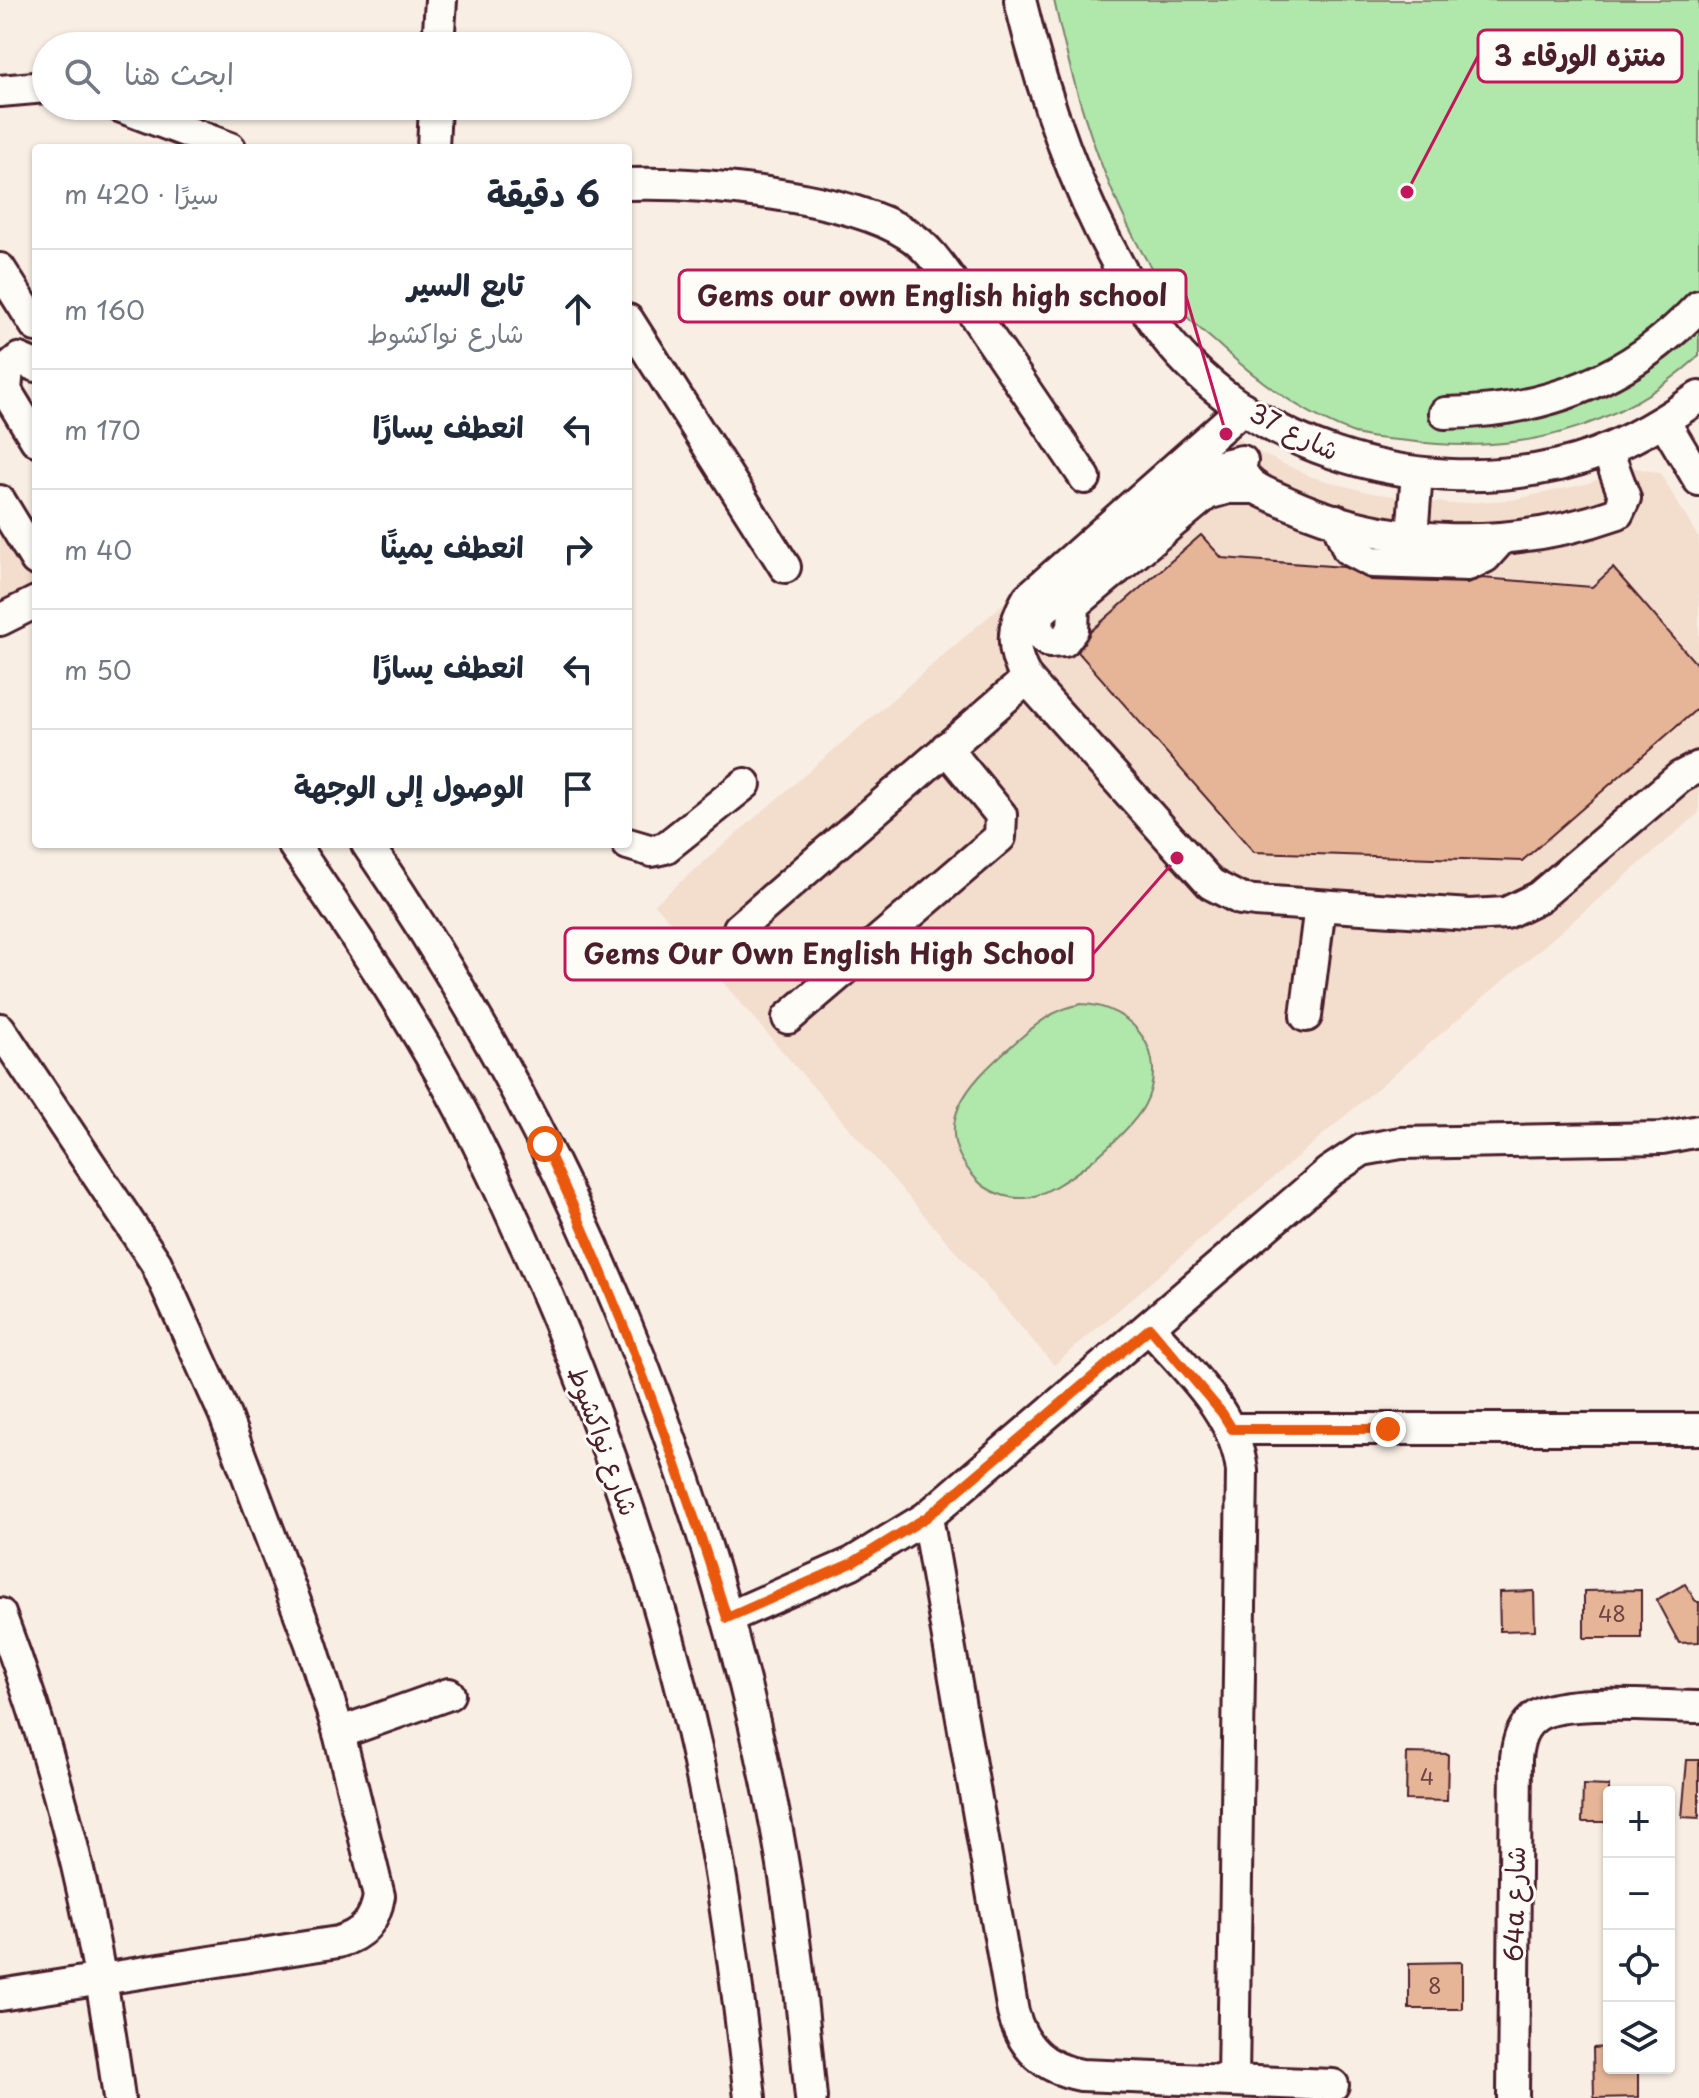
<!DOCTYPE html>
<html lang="ar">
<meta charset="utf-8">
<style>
body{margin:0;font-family:"Playpen Sans","Playpen Sans Arabic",sans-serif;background:#f2f2f3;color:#1f2937;direction:rtl}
.controls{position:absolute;right:24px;bottom:24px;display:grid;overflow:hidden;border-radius:8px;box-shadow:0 2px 6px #0004}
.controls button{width:72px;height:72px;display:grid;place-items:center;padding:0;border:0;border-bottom:2px solid #e0e1e3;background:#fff;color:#1f2937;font:40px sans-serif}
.stop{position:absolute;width:24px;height:24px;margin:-18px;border:6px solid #ea580c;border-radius:50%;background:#fff}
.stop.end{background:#ea580c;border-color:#fff;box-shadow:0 2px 8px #0008}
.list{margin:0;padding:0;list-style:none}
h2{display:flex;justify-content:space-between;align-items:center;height:104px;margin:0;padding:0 32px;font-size:34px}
h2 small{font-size:26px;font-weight:400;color:#747a83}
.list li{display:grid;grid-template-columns:52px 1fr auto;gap:24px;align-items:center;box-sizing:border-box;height:120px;padding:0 32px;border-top:2px solid #e0e1e3}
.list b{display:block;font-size:30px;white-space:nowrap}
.list p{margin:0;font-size:26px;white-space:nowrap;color:#747a83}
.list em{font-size:26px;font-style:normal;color:#747a83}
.icon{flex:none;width:44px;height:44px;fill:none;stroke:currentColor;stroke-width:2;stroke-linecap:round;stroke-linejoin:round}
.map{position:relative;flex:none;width:1699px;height:2098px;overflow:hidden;direction:ltr}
.search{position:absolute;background:#fff;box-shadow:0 2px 6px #0004;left:32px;top:32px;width:600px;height:88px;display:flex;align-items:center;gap:20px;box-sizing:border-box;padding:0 28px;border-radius:44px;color:#747a83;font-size:30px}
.panel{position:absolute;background:#fff;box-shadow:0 2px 6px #0004;left:32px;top:144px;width:600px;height:704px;border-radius:8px;direction:rtl}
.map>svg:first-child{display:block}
.built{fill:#f3ddcd}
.green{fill:#b0e7ab;stroke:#7d836b;stroke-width:2}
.building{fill:#e6b597;stroke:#4a1f2b;stroke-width:2}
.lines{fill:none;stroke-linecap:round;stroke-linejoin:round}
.minor-casing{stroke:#4a1f2b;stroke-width:36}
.minor{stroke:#fdfcf7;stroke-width:30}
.route{stroke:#ea580c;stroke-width:10}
.labels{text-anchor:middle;stroke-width:6;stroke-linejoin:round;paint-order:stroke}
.number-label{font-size:22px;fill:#714446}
.street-label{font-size:26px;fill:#4a1f2b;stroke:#fdfcf7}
.leader{fill:none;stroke:#c2185b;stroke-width:3}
.callout-dot{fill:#c2185b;stroke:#fdfcf7;stroke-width:3}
.callout{fill:#fdfcf7;stroke:#c2185b;stroke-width:3}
.callout-label{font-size:28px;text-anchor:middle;font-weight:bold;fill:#4a1f2b}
</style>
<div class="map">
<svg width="1699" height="2098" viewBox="0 0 1699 2098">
<rect width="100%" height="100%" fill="#f8eee4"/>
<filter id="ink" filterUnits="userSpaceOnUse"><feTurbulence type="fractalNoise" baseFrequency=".0125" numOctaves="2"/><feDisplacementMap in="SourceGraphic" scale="16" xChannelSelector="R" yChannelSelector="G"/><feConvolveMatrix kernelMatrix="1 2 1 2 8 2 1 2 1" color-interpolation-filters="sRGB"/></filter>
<g filter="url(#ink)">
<!-- built -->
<g class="built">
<path d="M1213,423L1258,452L1312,477L1371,493L1451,504L1511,500L1586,484L1630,467L1660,473L1699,539V813L1054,1365L655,904Z"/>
<path d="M0,482L36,542V608L0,631Z"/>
</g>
<!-- green -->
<g class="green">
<path d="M1054,0H1699V356C1617,430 1516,456 1408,441C1392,439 1374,439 1360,435C1309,418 1261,383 1222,348C1208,335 1190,322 1178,307C1113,223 1076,102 1054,0Z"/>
<path d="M1081,1004C1134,1005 1171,1056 1144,1106C1129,1134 1058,1195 1025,1198C1008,1199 987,1192 976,1179C927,1126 968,1084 1010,1047C1033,1027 1050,1010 1081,1004Z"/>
</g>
<!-- building -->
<g class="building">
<path d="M1201,535L1222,558L1344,567L1371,580L1467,583L1482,578L1592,587L1613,568L1699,667V707L1522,861L1254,852L1078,652L1090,632Z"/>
<path d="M1685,1584L1696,1602H1699V1642L1679,1643L1656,1600Z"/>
<path d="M1641,1590V1638H1584V1591Z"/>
<path d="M1534,1591L1535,1630L1500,1631L1499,1592Z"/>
<path d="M1407,1753L1448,1754L1447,1801L1406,1800Z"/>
<path d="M1687,1760H1699V1818L1682,1817Z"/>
<path d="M1583,1785L1609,1786V1822H1582Z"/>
<path d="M1462,1962V2009H1409V1963Z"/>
<path d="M1609,2047V2068H1638V2097L1594,2098L1593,2048Z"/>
</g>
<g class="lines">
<defs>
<g id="minor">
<path d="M1020,0C1047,113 1087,226 1154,322C1242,448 1413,499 1559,465C1611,453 1656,427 1699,397"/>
<path d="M438,46L441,0"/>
<path d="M0,91L46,87"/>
<path d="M119,106L230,148"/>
<path d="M433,148L435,106"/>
<path d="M628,184C702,182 847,195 909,235C928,247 941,267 954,285L1085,478"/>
<path d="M0,269L36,326"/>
<path d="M628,320L785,567"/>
<path d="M0,381L36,440"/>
<path d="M6,390L8,368L19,359L36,366"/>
<path d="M1243,408L1028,598C1011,626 1010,650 1027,679L1211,884L1240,899L1255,901L1470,915L1506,913L1539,897L1680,777L1699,767"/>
<path d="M1445,413C1545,412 1630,380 1699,306"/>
<path d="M1664,421L1699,480"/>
<path d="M1242,461L1211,468L1192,482L1039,613L1038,634L1049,642L1064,641L1073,629L1074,605L1207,494L1228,488H1256"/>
<path d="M1243,474C1251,490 1272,495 1288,503C1389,549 1514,550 1618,513L1625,498L1607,450"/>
<path d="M0,501L36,560"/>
<path d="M1336,520L1348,549L1372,562L1468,565L1485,557L1502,538"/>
<path d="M1412,536L1417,473"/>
<path d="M0,620L36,602"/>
<path d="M293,844C359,941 427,1039 478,1144C556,1302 620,1468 668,1638C711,1787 733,1943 750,2098"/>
<path d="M367,844C565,1133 705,1466 773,1810C792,1905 802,2002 811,2098"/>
<path d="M628,844L652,851L665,848L745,784"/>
<path d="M739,928L1027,679"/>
<path d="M1306,1016L1320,906"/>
<path d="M788,1018L1000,837L1001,815L946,748"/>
<path d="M0,1029L156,1263L224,1413L311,1644L339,1733L379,1896C375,1921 363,1935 338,1942L0,1995"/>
<path d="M1150,1328C1187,1371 1235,1412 1242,1471L1233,2080"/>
<path d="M1232,1429H1699"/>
<path d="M927,1517L1013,2012C1023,2049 1044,2068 1081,2075L1333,2085"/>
<path d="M0,1614C59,1769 98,1934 119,2098"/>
<path d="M727,1618L852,1563L927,1517L1329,1172L1362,1150L1401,1143L1662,1138L1699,1131"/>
<path d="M339,1733L449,1694"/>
<path d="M1513,2098L1516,1758C1518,1740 1522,1725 1538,1715C1565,1698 1663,1707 1699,1707"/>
</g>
</defs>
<!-- minor casing -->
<use href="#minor" class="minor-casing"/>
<!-- minor -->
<use href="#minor" class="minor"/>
</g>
</g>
<g class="lines" filter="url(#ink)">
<!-- route -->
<path class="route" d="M545,1144C617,1299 676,1455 727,1618L852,1563L927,1517L1150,1328L1222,1413L1232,1429H1388"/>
</g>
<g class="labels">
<!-- number labels -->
<g class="number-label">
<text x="1612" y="1622">48</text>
<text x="1427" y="1785">4</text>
<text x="1435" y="1994">8</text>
</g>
<!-- street labels -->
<g class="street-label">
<text transform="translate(1294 432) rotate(26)" y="9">شارع 37</text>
<text transform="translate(603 1441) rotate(70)" y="9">شارع نواكشوط</text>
<text transform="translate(1515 1904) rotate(-89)" y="9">64a شارع</text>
</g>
</g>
<!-- callouts -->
<path class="leader" d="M1407 192L1478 56M1226 434L1186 296M1177 858L1093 954"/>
<g class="callout-dot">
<circle cx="1407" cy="192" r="8"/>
<circle cx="1226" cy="434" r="8"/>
<circle cx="1177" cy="858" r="8"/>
</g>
<g class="callout">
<rect x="1478" y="30" width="204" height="52" rx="8"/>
<rect x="679" y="270" width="507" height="52" rx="8"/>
<rect x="565" y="928" width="528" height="52" rx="8"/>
</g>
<g class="callout-label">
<text x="1580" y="66">منتزه الورقاء 3</text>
<text x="932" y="306">Gems our own English high school</text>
<text x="829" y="964">Gems Our Own English High School</text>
</g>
</svg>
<div class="controls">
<button>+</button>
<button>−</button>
<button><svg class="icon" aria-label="locate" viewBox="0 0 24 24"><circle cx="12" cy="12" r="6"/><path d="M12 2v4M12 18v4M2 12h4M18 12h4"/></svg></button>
<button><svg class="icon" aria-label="layers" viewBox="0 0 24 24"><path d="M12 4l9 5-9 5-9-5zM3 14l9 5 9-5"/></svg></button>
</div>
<div class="stop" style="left:545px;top:1144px"></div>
<div class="stop end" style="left:1388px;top:1429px"></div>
<div class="search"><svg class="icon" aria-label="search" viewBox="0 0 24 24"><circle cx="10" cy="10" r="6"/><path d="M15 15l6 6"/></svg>ابحث هنا</div>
<section class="panel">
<h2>6 دقيقة<small>سيرًا · 420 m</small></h2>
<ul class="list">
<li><svg class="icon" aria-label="ahead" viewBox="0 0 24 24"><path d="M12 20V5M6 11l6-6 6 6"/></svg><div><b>تابع السير</b><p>شارع نواكشوط</p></div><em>160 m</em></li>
<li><svg class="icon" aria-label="left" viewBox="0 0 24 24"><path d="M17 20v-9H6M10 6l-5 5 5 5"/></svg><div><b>انعطف يسارًا</b></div><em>170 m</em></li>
<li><svg class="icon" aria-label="right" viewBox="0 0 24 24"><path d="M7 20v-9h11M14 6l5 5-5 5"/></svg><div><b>انعطف يمينًا</b></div><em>40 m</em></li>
<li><svg class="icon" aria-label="left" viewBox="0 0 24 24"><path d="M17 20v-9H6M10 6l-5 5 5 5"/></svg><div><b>انعطف يسارًا</b></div><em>50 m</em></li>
<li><svg class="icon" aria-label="arrive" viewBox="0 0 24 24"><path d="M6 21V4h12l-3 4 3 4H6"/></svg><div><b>الوصول إلى الوجهة</b></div></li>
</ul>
</section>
</div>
